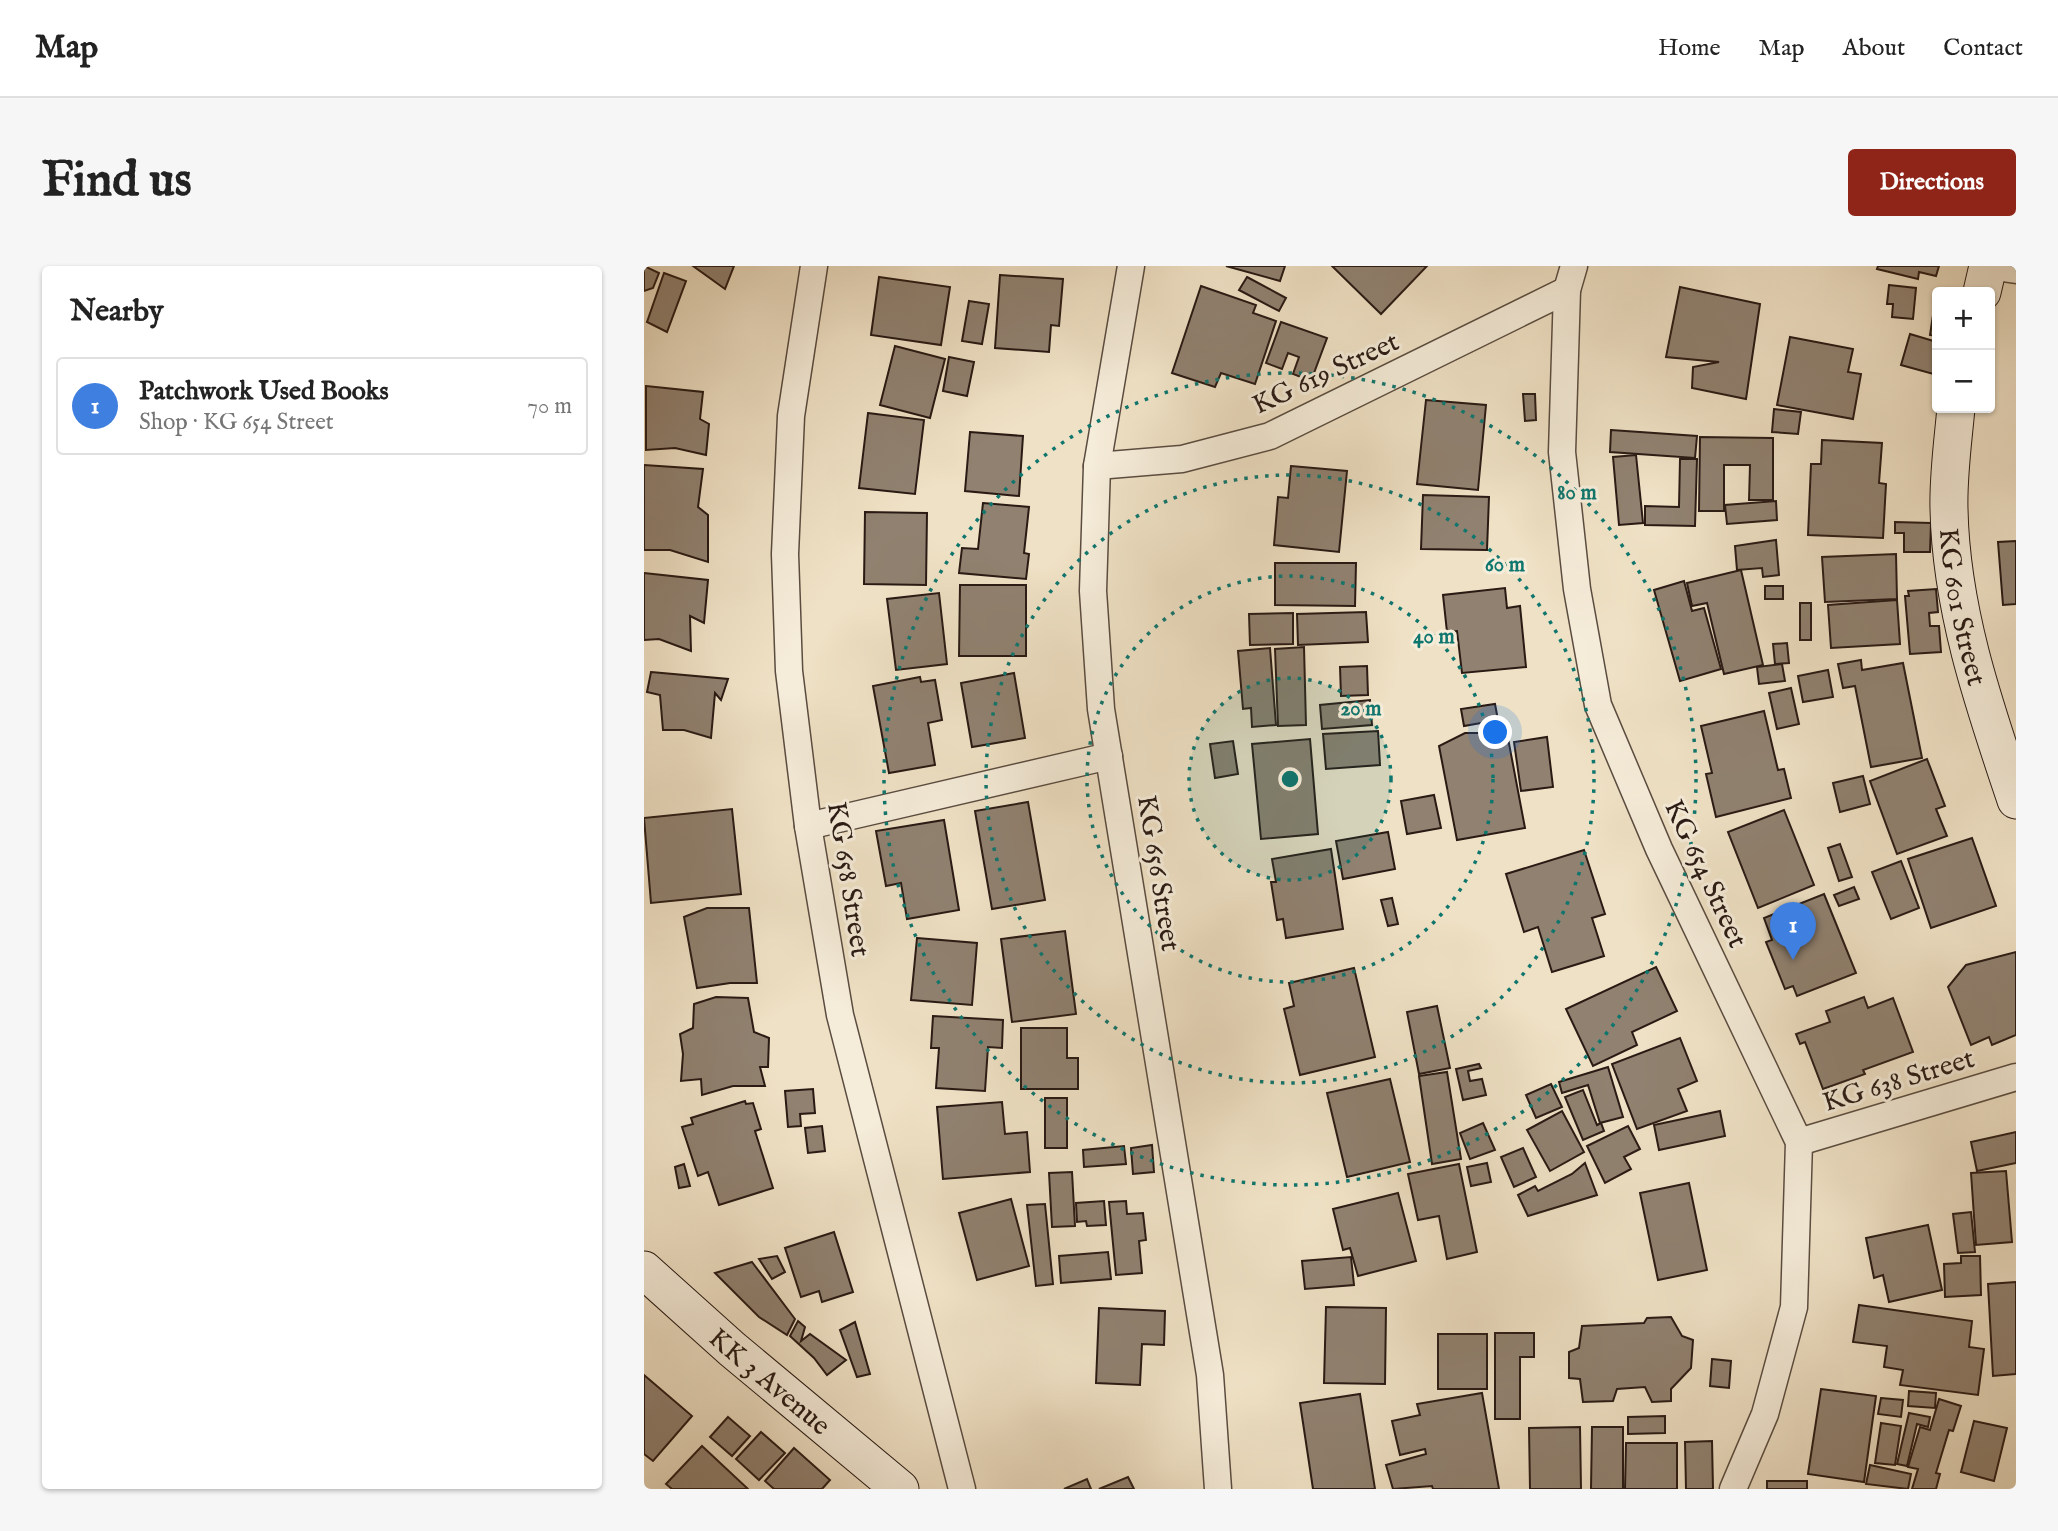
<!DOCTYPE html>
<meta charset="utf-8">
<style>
body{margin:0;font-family:"IM FELL English",serif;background:#f6f6f6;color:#222}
.controls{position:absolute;right:21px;top:21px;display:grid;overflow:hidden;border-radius:7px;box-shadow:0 2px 5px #0004}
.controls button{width:63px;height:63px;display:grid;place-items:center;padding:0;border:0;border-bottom:2px solid #e0e0e0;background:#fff;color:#222;font:35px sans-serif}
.you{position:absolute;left:852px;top:467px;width:24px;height:24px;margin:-18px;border:5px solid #fff;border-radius:50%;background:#1a73e8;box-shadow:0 0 0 10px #1a73e833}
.badge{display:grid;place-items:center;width:46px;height:46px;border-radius:50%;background:#8f2418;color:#fff;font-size:23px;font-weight:700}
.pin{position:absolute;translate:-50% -58px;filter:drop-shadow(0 2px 4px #0008)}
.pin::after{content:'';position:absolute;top:37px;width:24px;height:21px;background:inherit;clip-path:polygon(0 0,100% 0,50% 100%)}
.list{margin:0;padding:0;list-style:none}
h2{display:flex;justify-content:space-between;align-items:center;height:91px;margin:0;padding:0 28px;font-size:30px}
h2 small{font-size:23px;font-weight:400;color:#767676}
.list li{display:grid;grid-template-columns:46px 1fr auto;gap:21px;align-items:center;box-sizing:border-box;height:98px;margin:0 14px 14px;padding:0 14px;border:2px solid #e0e0e0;border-radius:7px}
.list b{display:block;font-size:26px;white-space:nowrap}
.list p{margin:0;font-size:23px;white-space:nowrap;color:#767676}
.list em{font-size:23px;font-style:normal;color:#767676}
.map{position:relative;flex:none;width:1372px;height:1223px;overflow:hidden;border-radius:7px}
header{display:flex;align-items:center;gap:42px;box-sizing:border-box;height:98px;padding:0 35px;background:#fff;border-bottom:2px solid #e0e0e0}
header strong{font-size:33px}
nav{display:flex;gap:38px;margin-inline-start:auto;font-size:24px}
.intro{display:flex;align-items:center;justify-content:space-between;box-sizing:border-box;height:168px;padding:0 42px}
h1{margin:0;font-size:49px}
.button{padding:18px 32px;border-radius:7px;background:#8f2418;color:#fff;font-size:24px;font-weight:700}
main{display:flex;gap:42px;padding:0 42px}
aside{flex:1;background:#fff;border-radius:7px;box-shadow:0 2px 5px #0004}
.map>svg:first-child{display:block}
.building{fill:#908170;stroke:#291a14;stroke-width:2}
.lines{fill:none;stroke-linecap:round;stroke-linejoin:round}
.street-casing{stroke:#5a4c40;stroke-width:29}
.secondary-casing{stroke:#291a14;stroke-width:39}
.street{stroke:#f5ecd9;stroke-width:26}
.secondary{stroke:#f5ecd9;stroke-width:37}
.ring{fill:none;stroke:#0f766e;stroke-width:3.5;stroke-dasharray:3.5 7}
.labels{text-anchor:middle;stroke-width:6;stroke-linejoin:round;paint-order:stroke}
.street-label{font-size:28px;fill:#291a14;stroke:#f5ecd9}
.centre{fill:#0f766e;stroke:#f5ecd9;stroke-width:3.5}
.ring-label{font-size:21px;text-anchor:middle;font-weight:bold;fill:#0f766e;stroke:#f5ecd9;stroke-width:6;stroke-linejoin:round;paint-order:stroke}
</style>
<header>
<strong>Map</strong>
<nav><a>Home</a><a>Map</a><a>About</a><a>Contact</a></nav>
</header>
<div class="intro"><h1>Find us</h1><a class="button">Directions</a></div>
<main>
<aside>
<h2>Nearby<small></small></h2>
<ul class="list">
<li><span class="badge" style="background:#3f7fe0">1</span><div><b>Patchwork Used Books</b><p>Shop · KG 654 Street</p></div><em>70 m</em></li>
</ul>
</aside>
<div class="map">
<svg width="1372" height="1223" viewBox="0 0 1372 1223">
<rect width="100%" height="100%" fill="#efe1c5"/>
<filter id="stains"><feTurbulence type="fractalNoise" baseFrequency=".00286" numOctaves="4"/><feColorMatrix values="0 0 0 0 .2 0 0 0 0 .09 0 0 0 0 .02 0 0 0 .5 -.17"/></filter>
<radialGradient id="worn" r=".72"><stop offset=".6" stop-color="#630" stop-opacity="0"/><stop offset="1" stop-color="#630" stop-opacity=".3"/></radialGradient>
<!-- building -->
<g class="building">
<path d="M0,0L15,7L9,22L0,25Z"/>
<path d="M49,0H90L81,23Z"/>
<path d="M582,0H641L636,15Z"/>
<path d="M688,0H783L737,48Z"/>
<path d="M1234,0H1295L1292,10L1275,6L1274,13L1233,3Z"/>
<path d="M20,7L42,15L23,66L3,56Z"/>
<path d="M356,9L419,13L415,60L407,59L405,86L351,82Z"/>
<path d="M235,11L306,21L297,79L227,69Z"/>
<path d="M603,11L642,32L635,45L595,24Z"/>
<path d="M1245,19L1272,22L1269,53L1248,51L1249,38H1243Z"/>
<path d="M557,20L612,39L609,47L632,55L611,118L577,107L571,121L528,107Z"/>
<path d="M1036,21L1116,38L1102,133L1048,122L1049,101L1075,96L1022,91Z"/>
<path d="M325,35L345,38L338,78L318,75Z"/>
<path d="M1291,36H1293V70L1286,69Z"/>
<path d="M637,56L683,72L667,115L649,108L655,91L644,87L638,103L622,97Z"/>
<path d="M1266,68L1293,76V109L1257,99Z"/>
<path d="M1146,71L1209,83L1204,106L1217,108L1209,153L1133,139Z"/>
<path d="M251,80L301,93L286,152L236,139Z"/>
<path d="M305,91L330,96L323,130L299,125Z"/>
<path d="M2,120L59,126L56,153L65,158L62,189L31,182L2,184Z"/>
<path d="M879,128H891L892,154L881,155Z"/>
<path d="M782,134L842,139L834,224L773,218Z"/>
<path d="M1130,143L1157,146L1154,168L1128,166Z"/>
<path d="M224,147L280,154L271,228L215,222Z"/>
<path d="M967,164L1053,170L1051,192L966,186Z"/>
<path d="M326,166L379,170L375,230L321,225Z"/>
<path d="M1056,171L1129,172V234H1105L1106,199H1080V245H1055Z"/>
<path d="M1178,174L1238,177L1235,217L1242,218L1239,272L1164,269L1167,198H1177Z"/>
<path d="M992,189L999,257L975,259L969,191Z"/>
<path d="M1036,193H1053L1051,260L1001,259V240L1035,241Z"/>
<path d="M0,199L59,203L54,241L64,249V296L26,284H0Z"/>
<path d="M647,200L703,205L695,286L630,279L634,231L644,232Z"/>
<path d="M779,229L845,231L843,284L777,283Z"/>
<path d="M1132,235L1133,254L1083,258L1081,239Z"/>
<path d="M339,237L385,241L380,287L385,288L382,313L315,307L318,282L334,283Z"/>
<path d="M221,246L283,247L282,319L220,318Z"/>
<path d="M1251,256L1287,257L1286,286H1260V267H1251Z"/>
<path d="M1132,274L1135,309L1119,311L1118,302L1093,304L1091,280Z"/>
<path d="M1372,275V338L1359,339L1354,276Z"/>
<path d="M1252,288L1253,333L1181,336L1178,291Z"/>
<path d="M631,297H712L711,340L631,339Z"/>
<path d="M1097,304L1119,399L1080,408L1063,337L1048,340L1043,317Z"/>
<path d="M0,307L64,314L60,357L46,350L47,385L15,373L0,374Z"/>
<path d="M1040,315L1048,345L1060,342L1077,403L1036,415L1010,324Z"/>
<path d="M316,319H382V390H315Z"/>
<rect x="1121" y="320" width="18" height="13"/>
<path d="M861,322L863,342L876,340L882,401L818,407L813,365L803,366L799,329Z"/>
<path d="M1292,323L1294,346L1285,347L1286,360H1295L1297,386L1266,388L1261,330H1265L1264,325Z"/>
<path d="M295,327L303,398L252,404L243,333Z"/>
<path d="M1253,334L1256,378L1187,382L1184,339Z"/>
<rect x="1156" y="337" width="11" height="37"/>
<path d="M722,346L724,376L654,379L653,348Z"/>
<path d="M649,347V378L606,379L605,348Z"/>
<path d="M1143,377L1145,397L1131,398L1129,378Z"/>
<path d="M660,381L662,459L634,460L631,383Z"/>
<path d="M626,382L632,459L608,461L607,442L599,443L594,385Z"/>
<path d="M1217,394L1218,404L1259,397L1278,492L1227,501L1211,420L1199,422L1194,398Z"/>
<path d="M1138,398L1141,415L1115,418L1113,401Z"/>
<path d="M723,400L724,429L697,430L696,401Z"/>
<path d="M1184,404L1189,431L1159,436L1154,410Z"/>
<path d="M7,406L84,413L77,434L71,427L67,472L40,464H19L16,429L3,426Z"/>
<path d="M370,407L381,472L328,481L317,417Z"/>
<path d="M276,411L277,416L291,414L298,454L284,457L291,499L245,507L229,420Z"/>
<path d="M1147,422L1155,458L1133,463L1125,427Z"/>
<path d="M726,434L728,459L678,463L676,439Z"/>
<path d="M851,438L854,454L820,460L817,443Z"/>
<path d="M1120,445L1134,504L1140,503L1147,532L1072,551L1062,508L1068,507L1057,460Z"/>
<path d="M734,465L736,499L682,503L679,468Z"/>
<path d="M821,467H863L881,562L813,574L795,480Z"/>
<path d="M903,471L909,521L877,525L870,476Z"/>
<path d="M666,473L674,568L617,573L608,478Z"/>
<path d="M589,475L594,508L571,512L566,478Z"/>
<path d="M1283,493L1301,540L1292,543L1303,570L1253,588L1226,515Z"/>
<path d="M1219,510L1226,538L1196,546L1189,517Z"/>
<path d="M790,529L797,562L763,568L757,535Z"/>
<path d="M384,536L401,634L348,643L331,545Z"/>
<path d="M88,543L97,628L7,637L0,552Z"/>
<path d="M1140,544L1170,619L1114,642L1084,566Z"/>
<path d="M300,554L315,644L263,653L257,617L242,620L232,565Z"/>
<path d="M744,566L751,603L699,613L692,575Z"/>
<path d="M1328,572L1352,640L1287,662L1264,593Z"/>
<path d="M1196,578L1208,611L1195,615L1184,582Z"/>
<path d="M687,583L699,663L642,672L639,653L633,654L627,616H632L628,593Z"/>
<path d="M940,584L961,648L948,652L960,690L908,706L894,661L880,666L862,608Z"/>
<path d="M1257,595L1275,642L1247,653L1228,606Z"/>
<path d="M1210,621L1215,633L1195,640L1190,629Z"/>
<path d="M1180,628L1212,707L1153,730L1149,720L1141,723L1122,676L1128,674L1120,652Z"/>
<path d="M748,632L754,658L744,660L737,634Z"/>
<path d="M63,642H105L113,717H86L53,722L40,651Z"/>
<path d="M421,665L432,748L368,756L357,673Z"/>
<path d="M273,672L333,677L328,739L267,734Z"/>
<path d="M1372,686V769L1348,779L1345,771L1327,779L1304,721L1322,699Z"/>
<path d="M1012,701L1033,745L988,766L993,779L949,800L922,743Z"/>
<path d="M710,702L731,791L656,809L640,743L650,740L645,717Z"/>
<path d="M72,731L104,732L110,766L125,772L124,801H116L121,820H89L58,829L57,813L37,815L39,788L36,768L49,762L50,738Z"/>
<path d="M1220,731L1224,742L1249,732L1269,786L1219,804L1221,808L1179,823L1161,776L1156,778L1152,768L1186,756L1182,745Z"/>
<path d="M793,740L806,802L775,808L763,746Z"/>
<path d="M289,750L359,754L358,782L344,781L341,825L292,822L295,782H287Z"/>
<path d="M377,762H423V792H434V823H377Z"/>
<path d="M1036,772L1053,815L1034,823L1043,845L993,863L968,798Z"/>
<path d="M835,798L837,802L824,805L826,815L838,813L842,829L819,834L812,803Z"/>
<path d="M964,801L979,851L956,857L944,819L918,827L915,816Z"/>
<path d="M803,806L817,893L788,898L775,810Z"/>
<path d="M746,813L766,896L703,911L683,827Z"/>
<path d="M907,818L918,841L892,852L882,829Z"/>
<path d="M169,823L171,847L156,848L157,860L144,861L141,825Z"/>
<path d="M939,824L953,859L957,857L960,865L939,874L921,831Z"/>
<rect x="401" y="832" width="22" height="50"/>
<path d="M101,835L102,838L109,837L117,863L111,865L129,922L75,939L64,906L54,910L38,861L49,858L47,852Z"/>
<path d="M358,836L361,868L383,866L386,906L299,913L293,841Z"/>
<path d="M918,845L940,886L906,905L883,864Z"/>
<path d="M1076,845L1081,870L1015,884L1010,859Z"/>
<path d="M839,857L851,884L826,893L816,867Z"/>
<path d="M178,860L181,885L164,887L161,862Z"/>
<path d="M984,860L996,883L980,891L987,903L961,917L943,880Z"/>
<path d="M1372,866V897L1333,905L1327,876Z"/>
<path d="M508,879L510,906L489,908L487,882Z"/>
<path d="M480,880L482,898L440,901L439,884Z"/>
<path d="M879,882L892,911L870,921L857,891Z"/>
<path d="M843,897L847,916L827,920L823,901Z"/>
<path d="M941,897L953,929L884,950L874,929L891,920L894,925L928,908Z"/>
<path d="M40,898L46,920L35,922L31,901Z"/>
<path d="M815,898L833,986L803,993L795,950L774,954L764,908Z"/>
<path d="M1362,905L1368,976L1332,979L1327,907Z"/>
<path d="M428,906L431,960L408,961L405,907Z"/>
<path d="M1045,917L1063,1004L1014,1014L996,927Z"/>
<path d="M754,927L772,995L714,1010L706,982L699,984L689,943Z"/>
<path d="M367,933L385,1000L333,1014L315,947Z"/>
<path d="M460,935L462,959L443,960L442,955L433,956L432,937Z"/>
<path d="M482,935L483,948L499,947L502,974L495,975L498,1007L472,1009L465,936Z"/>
<path d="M401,938L409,1018L392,1020L383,939Z"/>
<path d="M1327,946L1331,986L1314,987L1309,948Z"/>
<path d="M1284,959L1298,1024L1245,1036L1239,1009L1230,1012L1222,972Z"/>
<path d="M190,966L209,1026L178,1036L175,1025L157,1031L141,982Z"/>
<path d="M464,986L467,1013L417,1017L415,990Z"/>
<path d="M133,990L141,1006L128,1013L115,993Z"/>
<path d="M1317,990H1336L1337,1029L1301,1031L1300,998L1317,997Z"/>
<path d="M707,991L710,1019L661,1023L658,995Z"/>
<path d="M108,996L151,1053L143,1069L115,1051L71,1007Z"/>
<path d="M1372,1016V1108L1349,1110L1344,1018Z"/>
<path d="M1215,1039L1328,1055L1325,1081L1340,1083L1334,1129L1256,1119L1259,1104L1240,1101L1243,1080L1209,1076Z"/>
<path d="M682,1041L742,1042L741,1118L680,1117Z"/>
<path d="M455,1042L521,1045L520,1079L498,1078L496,1119L452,1117Z"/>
<path d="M1027,1051L1038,1070L1049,1074L1047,1102L1027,1123V1135L1008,1136L1001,1121L973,1123L969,1135L939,1136L936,1113L925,1112V1086L935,1082L938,1060L1000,1057L1003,1052Z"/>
<path d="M154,1055L161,1061L157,1075L166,1068L202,1094L183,1109L170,1092L146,1070Z"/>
<path d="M211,1056L226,1108L213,1111L196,1064Z"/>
<path d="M851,1067H890V1091H876V1153H851Z"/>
<rect x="794" y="1068" width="49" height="55"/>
<path d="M1068,1093L1087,1095L1085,1122L1066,1120Z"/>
<path d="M0,1109L48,1150L9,1195L0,1188Z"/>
<path d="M1177,1123L1232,1130L1220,1216L1164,1208Z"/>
<path d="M1265,1125L1292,1127L1291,1142L1264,1140Z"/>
<path d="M838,1127L855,1223H789L788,1220L749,1223L742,1199L782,1188L781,1183L756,1189L748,1155L776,1149L773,1138Z"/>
<path d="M716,1128L731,1223H669L656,1137Z"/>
<path d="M1237,1132L1259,1134L1257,1151L1234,1148Z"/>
<path d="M1295,1133L1317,1140L1309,1165L1305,1164L1292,1207L1296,1208L1292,1223H1268L1274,1203L1264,1201L1276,1161L1286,1164Z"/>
<path d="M1265,1147L1286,1151L1284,1161L1273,1158L1263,1200L1253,1198Z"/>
<path d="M1021,1150V1167L984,1168V1151Z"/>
<path d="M84,1151L106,1170L88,1190L66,1171Z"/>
<path d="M1330,1155L1363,1162L1350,1215L1317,1206Z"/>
<path d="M1237,1157L1257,1160L1251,1199L1231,1197Z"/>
<path d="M936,1161L937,1223H886L885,1162Z"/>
<path d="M948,1161H979V1223H947Z"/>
<path d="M117,1166L141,1187L115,1214L92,1193Z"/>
<path d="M1068,1175L1069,1223H1042L1041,1176Z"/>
<path d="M982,1177H1033V1223H981Z"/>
<path d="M58,1180L104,1223H28L22,1218Z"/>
<path d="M150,1182L186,1214L178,1223H130L121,1215Z"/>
<path d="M1226,1199L1267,1208L1264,1223L1222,1218Z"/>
<path d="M484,1211L490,1223H455Z"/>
<path d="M443,1213L447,1223H420Z"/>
<rect x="1123" y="1215" width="40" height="8"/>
</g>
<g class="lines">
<defs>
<g id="street">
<path d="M170,0L147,150L141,288L145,405L164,560L196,749L318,1223"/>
<path d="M487,0L453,200L449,325L457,443L566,1109L574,1223"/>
<path d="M930,0L923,24L918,186L933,323L954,439L1015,583L1155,876L1150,1041L1121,1148L1089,1223"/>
<path d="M1344,0L1372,4"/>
<path d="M453,200L538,193L626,170L923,24"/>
<path d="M164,560L465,490"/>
<path d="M1155,876L1372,811"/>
</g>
<g id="secondary">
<path d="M1338,26L1344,0"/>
<path id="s1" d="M1312,142C1309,175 1304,210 1305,243C1307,344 1340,439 1372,534"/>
<path id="s2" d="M0,1004L88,1083L256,1223"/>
</g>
</defs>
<!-- street casing -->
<use href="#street" class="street-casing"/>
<!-- secondary casing -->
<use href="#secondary" class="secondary-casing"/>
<!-- street -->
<use href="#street" class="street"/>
<!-- secondary -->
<use href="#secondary" class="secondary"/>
</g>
<!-- distance rings -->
<circle cx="646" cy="513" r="101" fill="#0f766e" fill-opacity=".12"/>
<g class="ring">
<circle cx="646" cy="513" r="101"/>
<circle cx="646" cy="513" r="203"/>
<circle cx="646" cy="513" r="304"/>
<circle cx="646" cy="513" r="406"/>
</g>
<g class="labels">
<!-- street labels -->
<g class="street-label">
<text transform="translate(681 106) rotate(-25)" y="10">KG 619 Street</text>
<text dy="10" stroke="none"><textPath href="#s1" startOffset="200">KG 601 Street</textPath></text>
<text transform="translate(516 607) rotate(81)" y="10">KG 656 Street</text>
<text transform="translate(1063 607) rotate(65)" y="10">KG 654 Street</text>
<text transform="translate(206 613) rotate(81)" y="10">KG 658 Street</text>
<text transform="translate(1254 813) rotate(-17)" y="10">KG 638 Street</text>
<text dy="10" stroke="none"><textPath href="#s2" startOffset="168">KK 3 Avenue</textPath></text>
</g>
</g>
<circle cx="646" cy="513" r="10" class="centre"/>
<g class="ring-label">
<text x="933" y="233">80 m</text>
<text x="861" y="305">60 m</text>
<text x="790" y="377">40 m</text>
<text x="717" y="449">20 m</text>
</g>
<rect width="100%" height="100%" filter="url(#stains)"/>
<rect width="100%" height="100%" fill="url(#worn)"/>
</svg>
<div class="controls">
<button>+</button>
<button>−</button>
</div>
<div class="you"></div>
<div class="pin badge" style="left:1149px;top:694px;background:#3f7fe0">1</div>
</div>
</main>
